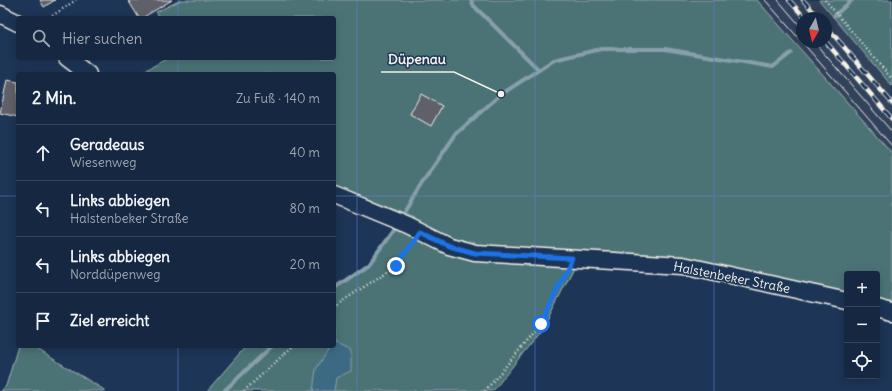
<!DOCTYPE html>
<html lang="de">
<meta charset="utf-8">
<style>
body{margin:0;font-family:Delius,sans-serif;background:#23344c;color:#f1f3f6}
.controls{position:absolute;right:12px;bottom:12px;display:grid;overflow:hidden;border-radius:4px;box-shadow:0 2px 10px #0003}
.controls button{width:36px;height:36px;display:grid;place-items:center;padding:0;border:0;border-bottom:1px solid #35445a;background:#162841;color:#f1f3f6;font:20px sans-serif}
.compass{position:absolute;left:796px;top:12px;width:36px;height:36px;border-radius:50%;background:#162841;box-shadow:0 2px 10px #0003;rotate:188deg}
.stop{position:absolute;width:12px;height:12px;margin:-9px;border:3px solid #1a73e8;border-radius:50%;background:#fff}
.stop.end{background:#1a73e8;border-color:#fff;box-shadow:0 1px 4px #0008}
.list{margin:0;padding:0;list-style:none}
h2{display:flex;justify-content:space-between;align-items:center;height:52px;margin:0;padding:0 16px;font-size:17px}
h2 small{font-size:13px;font-weight:400;color:#9ea6b1}
.list li{display:grid;grid-template-columns:26px 1fr auto;gap:12px;align-items:center;box-sizing:border-box;height:56px;padding:0 16px;border-top:1px solid #35445a}
.list b{display:block;font-size:15px;white-space:nowrap}
.list p{margin:0;font-size:13px;white-space:nowrap;color:#9ea6b1}
.list em{font-size:13px;font-style:normal;color:#9ea6b1}
.icon{flex:none;width:22px;height:22px;fill:none;stroke:currentColor;stroke-width:2;stroke-linecap:round;stroke-linejoin:round}
.map{position:relative;flex:none;width:892px;height:391px;overflow:hidden}
.search{position:absolute;background:#162841;box-shadow:0 2px 10px #0003;left:16px;top:16px;width:320px;height:44px;display:flex;align-items:center;gap:10px;box-sizing:border-box;padding:0 14px;border-radius:4px;color:#9ea6b1;font-size:15px}
.panel{position:absolute;background:#162841;box-shadow:0 2px 10px #0003;left:16px;top:72px;width:320px;height:276px;border-radius:4px}
.map>svg:first-child{display:block}
.built{fill:#31425c;fill-rule:evenodd}
.green{fill:#4c7376;stroke:#a0b2af}
.water{fill:#3e6a83;stroke:#87a0ab}
.lines{fill:none;stroke-linecap:round;stroke-linejoin:round}
.stream{stroke:#87a0ab;stroke-width:4}
.building{fill:#5f6069;stroke:#f4f1e8}
.street-casing{stroke:#f4f1e8;stroke-width:19}
.path{stroke:#f4f1e8;stroke-width:2.5;stroke-dasharray:1 3;stroke-linecap:butt}
.street{stroke:#1d3557;stroke-width:16}
.tram{stroke:#f4f1e8;stroke-width:1}
.rail-casing{stroke:#f4f1e8;stroke-width:4.5}
.rail{stroke:#1d3557;stroke-width:3;stroke-dasharray:9;stroke-linecap:butt}
.route{stroke:#1a73e8;stroke-width:5}
.grid{fill:none;stroke:#5e7fdd;stroke-width:1;stroke-opacity:0.55}
.labels{text-anchor:middle;stroke-width:3;stroke-linejoin:round;paint-order:stroke}
.street-label{font-size:13px;fill:#f4f1e8;stroke:#1d3557}
.leader{fill:none;stroke:#f4f1e8;stroke-width:1.5}
.callout-dot{fill:#f4f1e8;stroke:#1d3557;stroke-width:1.5}
.callout-label{font-size:14px;text-anchor:middle;font-weight:bold;fill:#f4f1e8;stroke:#1d3557;stroke-width:3;stroke-linejoin:round;paint-order:stroke}
</style>
<div class="map">
<svg width="892" height="391" viewBox="0 0 892 391">
<rect width="100%" height="100%" fill="#1d3557"/>
<filter id="ink" filterUnits="userSpaceOnUse"><feTurbulence type="fractalNoise" baseFrequency=".025" numOctaves="2"/><feDisplacementMap in="SourceGraphic" scale="8" xChannelSelector="R" yChannelSelector="G"/><feConvolveMatrix kernelMatrix="1 2 1 2 8 2 1 2 1" color-interpolation-filters="sRGB"/></filter>
<g filter="url(#ink)">
<!-- built -->
<path class="built" d="M757,0H819L892,86V153ZM802,18H826V42H802Z"/>
<!-- green -->
<g class="green">
<path d="M181,0H757L892,153V306L877,302V274H847V295L581,254L543,328L493,391H207L246,346H334V288L369,264L395,227L406,232L414,217L334,186V74H139L168,58H334V18H160L156,12Z"/>
<path d="M819,0H892V86Z"/>
<path d="M18,346H32L106,391H1L6,386Z"/>
</g>
<!-- water -->
<path class="water" d="M334,343L351,351V371L336,378L334,391H313L316,369L331,346H334Z"/>
<g class="lines">
<!-- stream -->
<g class="stream">
<path d="M471,0L473,5L539,70"/>
<path d="M834,16L852,0"/>
<path d="M400,219L422,183L456,134L500,95L554,60L601,49H665L773,67L791,53"/>
<path d="M334,290L336,287L369,264L397,225"/>
<path d="M224,391L272,346"/>
</g>
</g>
<!-- building -->
<g class="building">
<path d="M40,0H55L44,7Z"/>
<path d="M128,0H172L142,18H139Z"/>
<path d="M7,80L18,82V117L0,113Z"/>
<path d="M421,94L442,106L431,126L410,114Z"/>
</g>
<g class="lines">
<defs>
<g id="street">
<path d="M0,14L18,23"/>
<path d="M67,58L88,74"/>
<path d="M334,195L407,225L449,246L475,253L683,265L847,301"/>
<path d="M877,308L892,312"/>
</g>
</defs>
<!-- street casing -->
<use href="#street" class="street-casing"/>
<!-- path -->
<g class="path">
<path d="M825,0L892,79"/>
<path d="M49,18L76,0"/>
<path d="M334,308L341,302L396,266L412,243"/>
<path d="M244,391L293,346"/>
<path d="M485,391L541,324L566,271"/>
</g>
<!-- street -->
<use href="#street" class="street"/>
<!-- tram -->
<g class="tram">
<path d="M765,0L802,42"/>
<path d="M778,0L802,28"/>
<path d="M802,42L892,146"/>
<path d="M814,42L892,132"/>
</g>
<defs>
<g id="rail">
<path d="M789,0L805,18"/>
<path d="M803,0L819,18"/>
<path d="M826,26L892,103"/>
<path d="M826,42L892,119"/>
</g>
</defs>
<!-- rail casing -->
<use href="#rail" class="rail-casing"/>
<!-- rail -->
<use href="#rail" class="rail"/>
</g>
</g>
<g class="lines" filter="url(#ink)">
<!-- route -->
<path class="route" d="M396,266L420,232L449,246L475,253L572,258L541,324"/>
</g>
<!-- grid -->
<path class="grid" d="M178,0V18M357,0V391M535,0V391M714,0V391M178,58V74M0,196H18M334,196H892M178,346V391"/>
<g class="labels">
<!-- street labels -->
<g class="street-label">
<text transform="translate(732 277) rotate(11)" y="5">Halstenbeker Straße</text>
</g>
</g>
<!-- callouts -->
<path class="leader" d="M501 94L454 72H381"/>
<circle class="callout-dot" cx="501" cy="94" r="4"/>
<g class="callout-label">
<text x="417" y="64">Düpenau</text>
</g>
</svg>
<div class="controls">
<button>+</button>
<button>−</button>
<button><svg class="icon" aria-label="locate" viewBox="0 0 24 24"><circle cx="12" cy="12" r="6"/><path d="M12 2v4M12 18v4M2 12h4M18 12h4"/></svg></button>
</div>
<svg class="compass" viewBox="-18 -18 36 36"><path d="M0-13l5 13h-10z" fill="#e53935"/><path d="M0 13l5-13h-10z" fill="#9ea6b1"/></svg>
<div class="stop" style="left:541px;top:324px"></div>
<div class="stop end" style="left:396px;top:266px"></div>
<div class="search"><svg class="icon" aria-label="search" viewBox="0 0 24 24"><circle cx="10" cy="10" r="6"/><path d="M15 15l6 6"/></svg>Hier suchen</div>
<section class="panel">
<h2>2 Min.<small>Zu Fuß · 140 m</small></h2>
<ul class="list">
<li><svg class="icon" aria-label="ahead" viewBox="0 0 24 24"><path d="M12 20V5M6 11l6-6 6 6"/></svg><div><b>Geradeaus</b><p>Wiesenweg</p></div><em>40 m</em></li>
<li><svg class="icon" aria-label="left" viewBox="0 0 24 24"><path d="M17 20v-9H6M10 6l-5 5 5 5"/></svg><div><b>Links abbiegen</b><p>Halstenbeker Straße</p></div><em>80 m</em></li>
<li><svg class="icon" aria-label="left" viewBox="0 0 24 24"><path d="M17 20v-9H6M10 6l-5 5 5 5"/></svg><div><b>Links abbiegen</b><p>Norddüpenweg</p></div><em>20 m</em></li>
<li><svg class="icon" aria-label="arrive" viewBox="0 0 24 24"><path d="M6 21V4h12l-3 4 3 4H6"/></svg><div><b>Ziel erreicht</b></div></li>
</ul>
</section>
</div>
